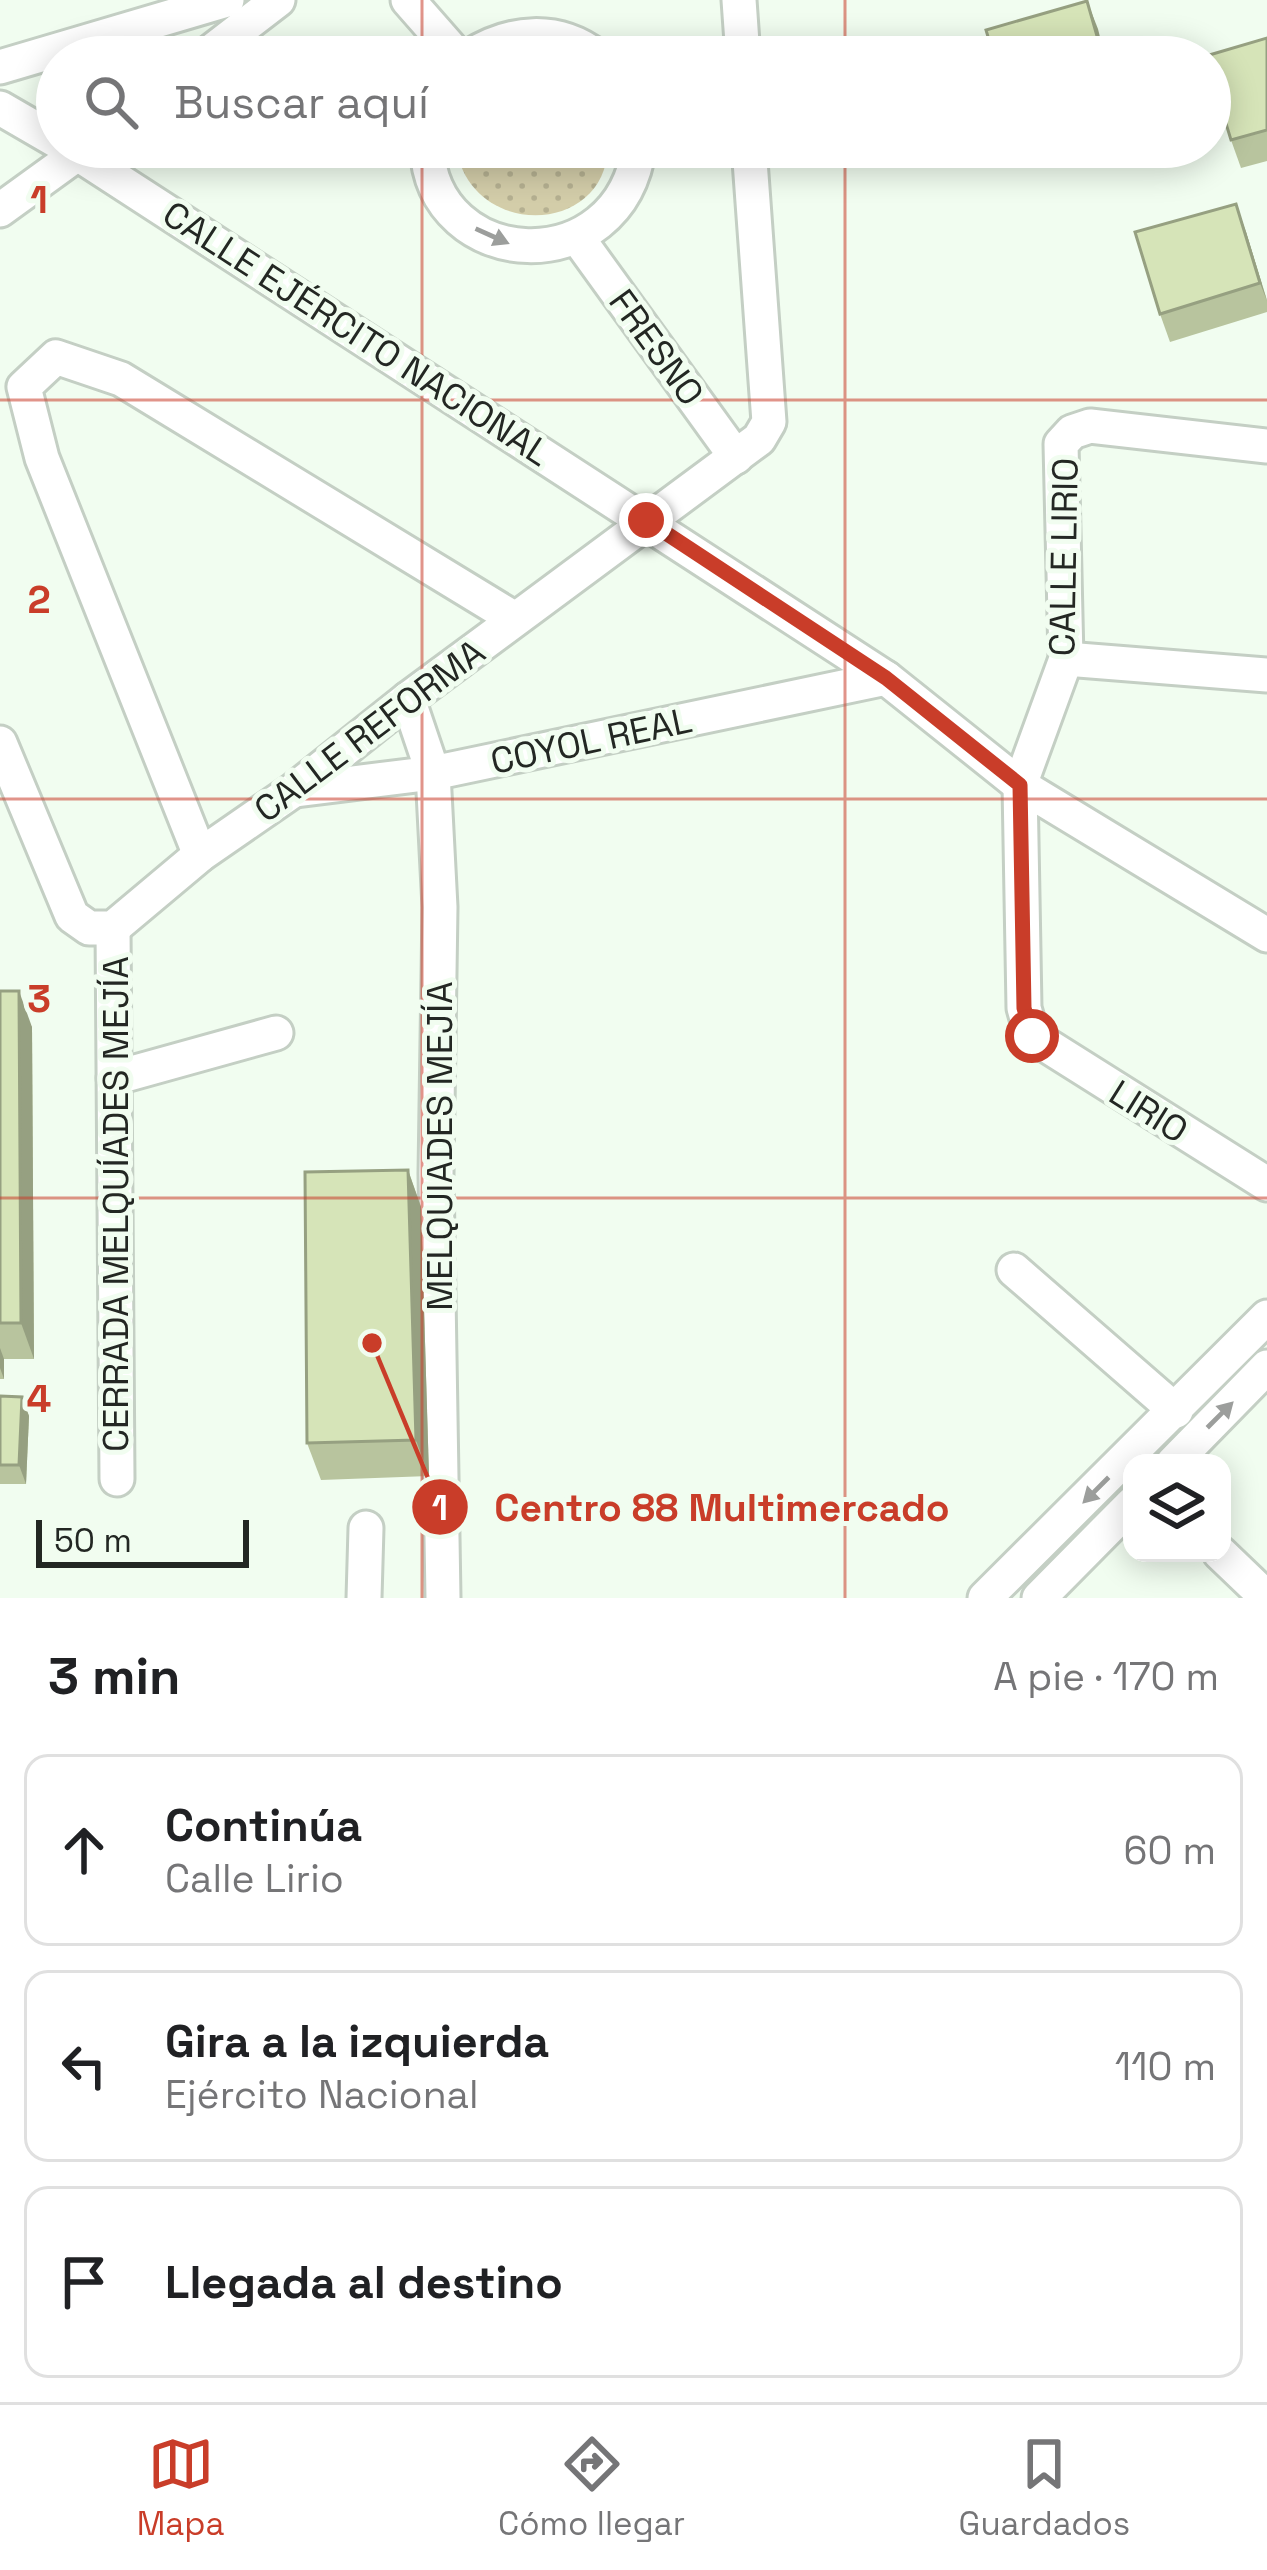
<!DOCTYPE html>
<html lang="es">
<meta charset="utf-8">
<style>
body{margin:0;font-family:"Space Grotesk",sans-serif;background:#f2f2f2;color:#202124}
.controls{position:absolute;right:36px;bottom:36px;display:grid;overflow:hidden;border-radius:24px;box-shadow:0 6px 30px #0003}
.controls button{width:108px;height:108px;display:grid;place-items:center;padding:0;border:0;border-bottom:3px solid #e0e0e0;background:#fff;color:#202124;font:60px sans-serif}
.scale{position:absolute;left:36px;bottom:30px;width:213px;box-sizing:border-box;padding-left:12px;border:6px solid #232723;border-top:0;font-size:33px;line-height:42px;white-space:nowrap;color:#232723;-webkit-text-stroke:9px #f1fdf0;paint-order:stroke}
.stop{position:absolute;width:36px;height:36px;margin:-27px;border:9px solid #c93d29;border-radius:50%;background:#fff}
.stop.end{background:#c93d29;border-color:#fff;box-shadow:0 3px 12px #0008}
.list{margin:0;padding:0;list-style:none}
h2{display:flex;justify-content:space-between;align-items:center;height:156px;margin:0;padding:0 48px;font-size:51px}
h2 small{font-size:39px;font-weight:400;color:#757577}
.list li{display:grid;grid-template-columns:78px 1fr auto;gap:36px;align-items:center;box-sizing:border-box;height:192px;margin:0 24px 24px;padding:0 24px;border:3px solid #e0e0e0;border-radius:24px}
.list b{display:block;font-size:45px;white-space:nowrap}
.list p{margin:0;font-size:39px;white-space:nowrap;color:#757577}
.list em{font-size:39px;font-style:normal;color:#757577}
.icon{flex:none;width:66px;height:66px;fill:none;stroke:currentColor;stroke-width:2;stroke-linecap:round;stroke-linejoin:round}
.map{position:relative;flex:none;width:1267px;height:1598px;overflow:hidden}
.search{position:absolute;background:#fff;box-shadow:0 6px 30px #0003;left:36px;right:36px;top:36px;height:132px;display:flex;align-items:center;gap:30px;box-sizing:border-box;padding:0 42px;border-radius:66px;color:#757577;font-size:45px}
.sheet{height:804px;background:#fff}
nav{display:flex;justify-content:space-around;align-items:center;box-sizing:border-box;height:168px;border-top:3px solid #e0e0e0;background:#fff;font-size:33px;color:#757577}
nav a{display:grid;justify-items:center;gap:6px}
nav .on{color:#c93d29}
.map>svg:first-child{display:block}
.grass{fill:url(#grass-dots)}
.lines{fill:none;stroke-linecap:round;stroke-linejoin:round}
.minor-casing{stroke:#c4cfc4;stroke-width:39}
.minor{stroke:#fff;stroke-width:33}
.wall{fill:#b8c49e}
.shaded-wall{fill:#96a081}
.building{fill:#d6e4b8;stroke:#96a081;stroke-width:3}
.oneway{fill:#9c9e9c}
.route{stroke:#c93d29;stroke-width:15}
.grid{fill:none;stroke:#c93d29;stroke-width:3;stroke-opacity:0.55}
.labels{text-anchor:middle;stroke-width:10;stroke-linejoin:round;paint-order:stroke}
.street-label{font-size:36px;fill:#232723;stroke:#f1fdf0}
.grid-label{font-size:39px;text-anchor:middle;font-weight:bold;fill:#c93d29;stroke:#f1fdf0;stroke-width:10;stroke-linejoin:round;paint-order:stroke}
.leader{fill:none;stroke:#c93d29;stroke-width:4.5}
.callout-dot{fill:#c93d29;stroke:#f1fdf0;stroke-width:4.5}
.mark-label{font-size:36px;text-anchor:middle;font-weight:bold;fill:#fff}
.callout-label{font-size:39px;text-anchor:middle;font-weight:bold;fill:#c93d29;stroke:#f1fdf0;stroke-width:10;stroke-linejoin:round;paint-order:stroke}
</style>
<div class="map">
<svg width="1267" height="1598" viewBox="0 0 1267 1598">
<defs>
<pattern id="grass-dots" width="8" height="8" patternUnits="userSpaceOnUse" patternTransform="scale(3)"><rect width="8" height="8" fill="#d3cda9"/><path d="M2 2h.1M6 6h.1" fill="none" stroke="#b5b091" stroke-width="1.8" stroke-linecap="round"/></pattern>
</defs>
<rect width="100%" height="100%" fill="#f1fdf0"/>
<!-- grass -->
<path class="grass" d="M456,147H608C605,237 470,239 456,147Z"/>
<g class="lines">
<defs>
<g id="minor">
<path d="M408,0L458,57"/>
<path d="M739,0L743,57"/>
<path d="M204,57L278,0"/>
<path d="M469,57C510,31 557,26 597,57"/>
<path d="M0,67L227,0"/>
<path d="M0,108L57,141"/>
<path d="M67,147L886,678L1020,785L1267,935"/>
<path d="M427,147C432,273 620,284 639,147"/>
<path d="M0,210L87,147"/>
<path d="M577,237L736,457"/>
<path d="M1267,446L1090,426L1072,432L1061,444L1066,659L1020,785L1024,1008L1032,1036L1267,1184"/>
<path d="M1066,659L1267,675"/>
<path d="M408,699L433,773L440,907L436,1174L443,1598"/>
<path d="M0,743L72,916L89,928H113L200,855L294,790L408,699L759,439L769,422L749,147"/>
<path d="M296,790L433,773L886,678"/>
<path d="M200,855L42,458L24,387L56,357L121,379L515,619"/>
<path d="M113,928L117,1479"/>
<path d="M114,1078L276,1033"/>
<path d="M1014,1270L1176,1411"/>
<path d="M1173,1463L1267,1367"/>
<path d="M1220,1553L1267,1598"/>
<path d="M364,1598L366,1528"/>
<path d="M985,1598L1267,1317"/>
<path d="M1039,1598L1132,1504"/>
</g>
</defs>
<!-- minor casing -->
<use href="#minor" class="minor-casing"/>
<!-- minor -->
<use href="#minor" class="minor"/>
</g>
<!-- wall -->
<g class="wall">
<path d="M1267,38V161L1241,168L1231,140Z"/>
<path d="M1246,232L1267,300V312L1170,342L1160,314Z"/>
<path d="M0,991L32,1027L34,1359H4V1379H0Z"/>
<path d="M408,1170L421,1207L429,1476L321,1480L307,1443Z"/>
<path d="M0,1396L22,1397L29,1416L26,1484H0Z"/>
</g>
<!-- shaded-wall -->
<g class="shaded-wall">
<path d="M1087,1L1098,29L1105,57H1103Z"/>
<path d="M1236,204L1246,232L1267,301L1260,283Z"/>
<path d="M19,991L32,1027L34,1359L21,1323Z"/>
<path d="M408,1170L421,1207L429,1476L416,1440Z"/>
<path d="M0,1348L4,1359V1379L0,1368Z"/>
<path d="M22,1397L29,1416L26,1484L19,1465Z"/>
</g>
<!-- building -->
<g class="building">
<path d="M1087,1L1103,57H994L986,30Z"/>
<path d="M1267,38V130L1231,140L1210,71V57L1206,56Z"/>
<path d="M1236,204L1260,283L1160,314L1135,232Z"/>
<path d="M0,991H19L21,1323H0Z"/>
<path d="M408,1170L416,1440L307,1443L305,1172Z"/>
<path d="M0,1396L22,1397L19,1465H0Z"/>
</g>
<!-- one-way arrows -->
<defs><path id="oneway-solid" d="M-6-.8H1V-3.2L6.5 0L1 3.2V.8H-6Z" transform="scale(3)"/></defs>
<g class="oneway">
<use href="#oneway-solid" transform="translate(492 236) rotate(24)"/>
<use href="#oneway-solid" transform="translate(1220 1415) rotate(-45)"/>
<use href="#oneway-solid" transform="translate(1096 1490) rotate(135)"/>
</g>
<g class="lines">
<!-- route -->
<path class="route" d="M646,520L886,678L1020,785L1024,1008L1032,1036"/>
</g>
<!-- grid -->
<path class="grid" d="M422,0V57M845,0V57M422,147V1598M845,147V1598M0,400H1267M0,799H1267M0,1198H1267"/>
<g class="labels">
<!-- street labels -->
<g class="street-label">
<text transform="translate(357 333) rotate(33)" y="13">CALLE EJÉRCITO NACIONAL</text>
<text transform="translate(657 347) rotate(54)" y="13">FRESNO</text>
<text transform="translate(1063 557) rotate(-89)" y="13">CALLE LIRIO</text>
<text transform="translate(369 730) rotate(-37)" y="13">CALLE REFORMA</text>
<text transform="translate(591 740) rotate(-12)" y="13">COYOL REAL</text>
<text transform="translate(1149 1111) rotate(32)" y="13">LIRIO</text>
<text transform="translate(439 1146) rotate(-90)" y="13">MELQUIADES MEJÍA</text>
<text transform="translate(115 1204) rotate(-90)" y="13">CERRADA MELQUÍADES MEJÍA</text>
</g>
</g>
<g class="grid-label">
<text x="39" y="213">1</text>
<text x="39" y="613">2</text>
<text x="39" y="1012">3</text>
<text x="39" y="1412">4</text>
</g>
<!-- callouts -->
<path class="leader" d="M372 1343L440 1507"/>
<g class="callout-dot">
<circle cx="372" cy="1343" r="12"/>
<circle cx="440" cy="1507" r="30"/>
</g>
<g class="mark-label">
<text x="440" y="1520">1</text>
</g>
<g class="callout-label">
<text x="722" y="1521">Centro 88 Multimercado</text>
</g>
</svg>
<div class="controls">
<button><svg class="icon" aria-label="layers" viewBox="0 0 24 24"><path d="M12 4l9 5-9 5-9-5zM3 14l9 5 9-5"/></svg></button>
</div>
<div class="scale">50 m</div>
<div class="stop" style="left:1032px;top:1036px"></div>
<div class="stop end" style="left:646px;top:520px"></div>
<div class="search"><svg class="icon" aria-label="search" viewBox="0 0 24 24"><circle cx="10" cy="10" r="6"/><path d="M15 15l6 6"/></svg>Buscar aquí</div>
</div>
<section class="sheet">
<h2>3 min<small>A pie · 170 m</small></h2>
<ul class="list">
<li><svg class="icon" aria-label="ahead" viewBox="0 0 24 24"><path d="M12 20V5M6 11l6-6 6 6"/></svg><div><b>Continúa</b><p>Calle Lirio</p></div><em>60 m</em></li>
<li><svg class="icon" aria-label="left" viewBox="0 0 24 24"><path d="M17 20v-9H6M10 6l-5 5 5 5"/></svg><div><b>Gira a la izquierda</b><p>Ejército Nacional</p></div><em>110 m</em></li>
<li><svg class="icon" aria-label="arrive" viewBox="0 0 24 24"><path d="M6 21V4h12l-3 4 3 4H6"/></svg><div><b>Llegada al destino</b></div></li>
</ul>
</section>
<nav>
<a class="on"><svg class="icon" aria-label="map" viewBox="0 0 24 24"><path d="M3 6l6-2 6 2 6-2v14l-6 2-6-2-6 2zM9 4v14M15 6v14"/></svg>Mapa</a>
<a><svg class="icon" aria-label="directions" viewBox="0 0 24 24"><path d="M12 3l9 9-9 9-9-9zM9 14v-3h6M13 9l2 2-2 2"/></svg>Cómo llegar</a>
<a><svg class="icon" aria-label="saved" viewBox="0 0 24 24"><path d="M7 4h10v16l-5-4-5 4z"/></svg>Guardados</a>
</nav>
